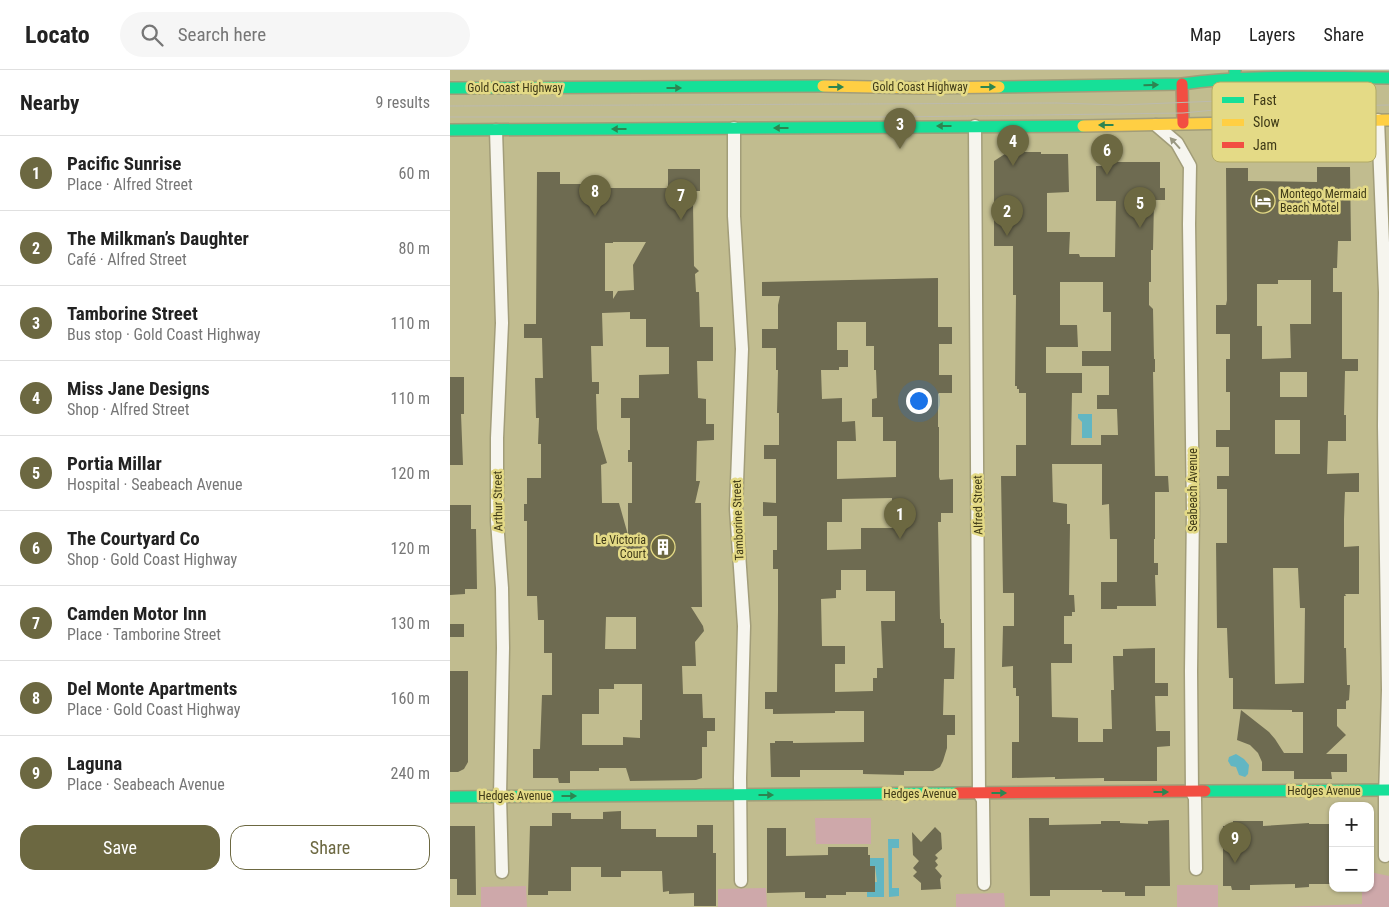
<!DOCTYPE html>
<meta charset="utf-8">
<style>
body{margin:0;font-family:"Roboto Condensed",sans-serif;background:#f6f6f6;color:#222}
.controls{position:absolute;right:15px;bottom:15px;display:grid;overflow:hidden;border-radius:10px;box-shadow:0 1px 4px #0004}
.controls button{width:45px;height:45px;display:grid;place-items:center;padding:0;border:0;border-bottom:1px solid #e0e0e0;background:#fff;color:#222;font:25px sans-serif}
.you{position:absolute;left:468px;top:330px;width:18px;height:18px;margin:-12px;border:4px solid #fff;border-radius:50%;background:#1a73e8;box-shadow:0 0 0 8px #1a73e833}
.badge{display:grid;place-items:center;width:32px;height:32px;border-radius:50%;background:#6c6841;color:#fff;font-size:16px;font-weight:700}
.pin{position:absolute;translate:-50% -41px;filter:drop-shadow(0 1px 2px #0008)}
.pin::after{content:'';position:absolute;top:26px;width:18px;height:15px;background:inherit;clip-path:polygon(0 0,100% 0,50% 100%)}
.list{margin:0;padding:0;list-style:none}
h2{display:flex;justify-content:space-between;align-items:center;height:65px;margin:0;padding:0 20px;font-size:21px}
h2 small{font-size:16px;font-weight:400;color:#767676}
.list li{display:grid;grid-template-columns:32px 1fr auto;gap:15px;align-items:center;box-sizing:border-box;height:75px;padding:0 20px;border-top:1px solid #e0e0e0}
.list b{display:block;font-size:19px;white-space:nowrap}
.list p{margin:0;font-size:16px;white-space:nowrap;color:#767676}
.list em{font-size:16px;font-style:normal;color:#767676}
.actions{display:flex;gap:10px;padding:15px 20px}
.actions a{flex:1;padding:11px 0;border:1px solid #6c6841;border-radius:15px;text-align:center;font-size:18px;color:#6c6841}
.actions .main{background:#6c6841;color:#fff}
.icon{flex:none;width:28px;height:28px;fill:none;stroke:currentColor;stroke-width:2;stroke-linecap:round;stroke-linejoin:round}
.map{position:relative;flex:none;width:939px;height:837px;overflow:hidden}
header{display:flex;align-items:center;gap:30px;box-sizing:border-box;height:70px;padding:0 25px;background:#fff;border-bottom:1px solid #e0e0e0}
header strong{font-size:24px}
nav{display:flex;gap:28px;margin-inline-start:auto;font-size:18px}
.search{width:350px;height:45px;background:#f6f6f6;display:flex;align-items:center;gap:12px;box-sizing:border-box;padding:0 18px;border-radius:28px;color:#767676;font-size:19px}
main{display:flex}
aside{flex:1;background:#fff}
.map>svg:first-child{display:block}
.green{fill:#cea8aa}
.water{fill:#62b6c3}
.building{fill:#6e6b51;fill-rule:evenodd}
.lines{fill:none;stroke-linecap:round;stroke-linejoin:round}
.street-casing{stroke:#a29d79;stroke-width:15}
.fast-casing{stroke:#a29d79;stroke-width:14}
.slow-casing{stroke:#a29d79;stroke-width:14}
.jam-casing{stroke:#a29d79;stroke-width:14}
.street{stroke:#f6f5ee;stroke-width:12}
.fast{stroke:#16e098;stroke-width:11}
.slow{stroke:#ffcf43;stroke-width:11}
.jam{stroke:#f24e42;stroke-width:11}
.tram{stroke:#bcbaae;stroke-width:1}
.oneway{fill:#2d8551}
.oneway2{fill:#9a9882}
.labels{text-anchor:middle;stroke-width:5;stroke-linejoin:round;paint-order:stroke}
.street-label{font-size:12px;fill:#3f3a17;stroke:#e4da86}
.poi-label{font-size:12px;fill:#3f3a17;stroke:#e4da86;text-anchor:start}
.key{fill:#e4da86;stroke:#b2aa65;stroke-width:1}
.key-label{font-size:14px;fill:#3f3a17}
</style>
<header>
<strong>Locato</strong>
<div class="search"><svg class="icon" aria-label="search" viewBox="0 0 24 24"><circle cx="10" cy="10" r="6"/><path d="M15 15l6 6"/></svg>Search here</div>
<nav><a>Map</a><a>Layers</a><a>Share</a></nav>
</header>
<main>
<aside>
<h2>Nearby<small>9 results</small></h2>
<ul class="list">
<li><span class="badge">1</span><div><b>Pacific Sunrise</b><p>Place · Alfred Street</p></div><em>60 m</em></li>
<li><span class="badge">2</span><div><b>The Milkman’s Daughter</b><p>Café · Alfred Street</p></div><em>80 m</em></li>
<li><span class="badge">3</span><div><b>Tamborine Street</b><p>Bus stop · Gold Coast Highway</p></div><em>110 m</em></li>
<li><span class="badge">4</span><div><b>Miss Jane Designs</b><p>Shop · Alfred Street</p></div><em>110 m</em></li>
<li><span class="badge">5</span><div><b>Portia Millar</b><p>Hospital · Seabeach Avenue</p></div><em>120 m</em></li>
<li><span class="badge">6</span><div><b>The Courtyard Co</b><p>Shop · Gold Coast Highway</p></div><em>120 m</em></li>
<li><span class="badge">7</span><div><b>Camden Motor Inn</b><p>Place · Tamborine Street</p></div><em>130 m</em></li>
<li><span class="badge">8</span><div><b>Del Monte Apartments</b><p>Place · Gold Coast Highway</p></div><em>160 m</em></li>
<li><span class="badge">9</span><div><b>Laguna</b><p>Place · Seabeach Avenue</p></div><em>240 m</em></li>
</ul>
<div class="actions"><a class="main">Save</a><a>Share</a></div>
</aside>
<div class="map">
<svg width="939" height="837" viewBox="0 0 939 837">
<rect width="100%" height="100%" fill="#c1bc8f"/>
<!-- green -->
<g class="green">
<path d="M365,748H421V774H366Z"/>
<path d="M920,802L939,806V837H834L912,834V818H920Z"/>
<rect x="727" y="815" width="41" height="22"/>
<path d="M76,816L77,837H31V817Z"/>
<path d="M316,818L317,837H506V824L554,823L555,837H268V819Z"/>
</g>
<!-- water -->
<g class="water">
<path d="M628,344H642V368H632V352L628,348Z"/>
<path d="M786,684L794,689L799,695L798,704L795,707L789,705L786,697L781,696L778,691L779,687Z"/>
<path d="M438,769H449V778H442V818H449V826L439,827Z"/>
<path d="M420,788H434V827H417V822L424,812H427L425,796H420Z"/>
</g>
<!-- building -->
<g class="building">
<path d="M558,82H591V84H618L619,122L597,123V162H620L619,184H629L630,187H665L666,131H646V96H655V92H710V118H715V130H704L703,180H701V212H699V235L703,239L704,289H705V302H703L705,406H718L719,422H705V469H704V493H708V505H705L706,536H667V539H651V512H667V469H660L659,434L652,435V394H602L603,432L617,434V454H620L619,525H624L625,542H622V546H614V574H622V593H601L602,647L628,648V672H653V659H662L661,620H664L663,586H673V579L705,578V613H718V626H705L706,661H720V676L707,677V711H654V708L605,709V707L562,708V672H569V626H566V618H563V596L552,597L553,556H564V523H553L551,406H566V375H576V323H569V319H567V316H565L566,225H563V176H544V91ZM610,212H653V242H661V281H632V296H659V325H647V339H667L668,365H651V375H621L622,323H632V303H596V277H628L627,255H610Z"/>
<path d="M867,97H900L901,171H888L887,198H883V222H892V289H908V301H895L894,345H896V371H878L877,404L909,403V422H895L894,449V477L909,476V524H895L896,526H894V578H896L897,615H900L899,630L896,631V639H887V656L896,665L876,684H897V702H881L882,709H844V701H812V692L808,683L800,675L787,670L791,640L819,662L825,669L834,683H853V642H842V640L783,639V608H779L777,558H767L766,473H777V419H767V406H779V377H766V360H780V322H776V289H780V264H766V235H776L777,230L776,98H798V111L867,112ZM828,210H861V254H840L841,288L812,289V256H807V214H828ZM830,302H857V327H830ZM825,350H850V384H825ZM823,498H848L850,538H855L854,613L825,614Z"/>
<path d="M218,99H250V121H244V134H243L244,196L249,201L245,204L246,222H249L250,257H263V291H247L248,328L256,329V354H264V370L247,371L246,411H250L245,433H251L252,537H241L253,556L254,561L245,572L246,596H232L233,624H252L253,648H265V661H257V677H252V708L246,710L180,711L176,698H149V701H120V713H109L108,708H83V679H90L92,625H102V583H94V550H88L87,526H77V451H74V434H77V408H91V374H88L89,348H86L85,308H93L92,268H74V254H86L87,102H110V114H141V118H218ZM163,172H196L183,195L184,220L168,221L163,229V221H155V173H163ZM180,242V249H196V277H219V304L189,305V328H171V348H180V380H178V392H182V433H178V465L169,433H152L151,395L157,393L147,359L146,324H149V312H142L141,276H153L152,243ZM156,547H186V579H155ZM164,614H192V650H190V668L173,667V675H132V644H149V619H164Z"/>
<path d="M488,208V257H502V274H489V305H502V323H489L488,324V357H489V407L490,410L503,409V443H491V452H488L490,549H491V553H494V578H505L504,609H494L493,645H505V665H497V678L493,691L490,697L483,701H454V705L413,704V700H350V707H321L320,673H325V671H343V673L414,672V641H385V643L323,644V639H315V622H327L328,541V499H323V480H327V446H313V432L326,433V389H314V375H329V343H327L328,300H326V278H312V259H328V235L330,226H312V212ZM387,252H416V276H424V300H426L427,328L422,329V347H433V371H446V407L387,409V371H406L405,351L392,352V328L372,329L371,300H389V297H398V280H387ZM442,428V458H411V479L377,480V452H392V429ZM391,500H416V521H445V551H431L433,598H427V608H423V621L385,622V594H395V576H372L371,529L386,528V520H391Z"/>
<path d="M0,307H14V344H11L13,395H0Z"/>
<path d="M0,435H21V459H26L27,519H15V524L0,525Z"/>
<rect x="0" y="554" width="14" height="13"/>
<path d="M0,601H18V692L14,699L8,702H0Z"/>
<path d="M171,741V759H206V767H247V755H263V783H266V836H244V823L219,824V821L213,822L212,801H171V807H151V797H121V821H98V825H78L80,756H102V743H121V749H153V742Z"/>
<path d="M579,748H599V755L651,754V751H670V753L698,754V751L719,750L720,816H695V826H675V822H652V820H600V826H580Z"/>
<path d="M783,751H813V756L859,753V754H883V814H859V817L845,818V814L800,815V820H782L781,816H773V756H783Z"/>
<path d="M0,756H25L26,825H7V809H0Z"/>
<path d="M485,757L491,763L492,779L485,785L488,788L485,791L488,795L485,798L492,806L490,809L491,819L471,820V813L463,806L467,802L463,798L469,791L463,785L462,762L471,772Z"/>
<path d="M317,758H336V786L378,785V777H418V785H420V796H425V822H396V825H376V828H355V822L317,823Z"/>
</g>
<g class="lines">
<defs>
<g id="street">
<path d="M928,50L935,222L934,356L938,620L935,728V786"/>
<path d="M706,55L727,73L740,96L739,154L743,441L741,601L742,722L745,728L746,799"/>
<path d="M525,56L529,723L533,730L534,814"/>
<path d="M284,58V146L292,279L286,439L294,556L290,708L291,811"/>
<path d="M46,60L52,253L47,368V451L52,518L53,578L50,726L52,802"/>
</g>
<g id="fast">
<path d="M785,0V52"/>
<path d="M549,17L732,14C800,4 871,8 939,8"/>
<path d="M0,18L373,16"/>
<path d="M0,60L633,56"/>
<path d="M755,721L939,720"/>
<path d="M0,727L507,723"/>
</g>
<g id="slow">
<path d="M373,16L472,18L549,17"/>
<path d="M633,56L939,50"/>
</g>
<g id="jam">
<path d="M732,14L733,53"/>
<path d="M507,723L755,721"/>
</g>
</defs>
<!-- street casing -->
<use href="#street" class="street-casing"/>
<!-- fast casing -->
<use href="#fast" class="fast-casing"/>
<!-- slow casing -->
<use href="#slow" class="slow-casing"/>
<!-- jam casing -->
<use href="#jam" class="jam-casing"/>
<!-- street -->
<use href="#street" class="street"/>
<!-- fast -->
<use href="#fast" class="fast"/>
<!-- slow -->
<use href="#slow" class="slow"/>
<!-- jam -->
<use href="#jam" class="jam"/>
<!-- tram -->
<g class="tram">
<path d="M0,36L607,33L669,35L794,30"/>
<path d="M0,47H446L733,43L785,38L939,35"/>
</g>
</g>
<!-- one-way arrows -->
<defs><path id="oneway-solid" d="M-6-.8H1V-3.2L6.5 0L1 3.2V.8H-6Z" transform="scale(1.25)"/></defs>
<g class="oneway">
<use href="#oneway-solid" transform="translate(701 15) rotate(-1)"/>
<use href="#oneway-solid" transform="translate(386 17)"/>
<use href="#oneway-solid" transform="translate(538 17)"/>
<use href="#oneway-solid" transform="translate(224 18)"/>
<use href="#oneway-solid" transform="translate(656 55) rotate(180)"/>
<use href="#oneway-solid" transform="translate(494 56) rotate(180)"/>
<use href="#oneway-solid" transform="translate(331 58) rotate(180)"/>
<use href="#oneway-solid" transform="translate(169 59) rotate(180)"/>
<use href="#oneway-solid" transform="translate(711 722)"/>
<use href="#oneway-solid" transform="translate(549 723)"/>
<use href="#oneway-solid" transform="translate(316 725)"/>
<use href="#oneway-solid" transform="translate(119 726)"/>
</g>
<use class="oneway2" href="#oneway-solid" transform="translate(725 73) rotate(-132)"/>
<!-- icons -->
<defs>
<symbol id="hotel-disc" viewBox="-11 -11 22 22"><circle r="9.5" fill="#6c6841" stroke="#e4da86"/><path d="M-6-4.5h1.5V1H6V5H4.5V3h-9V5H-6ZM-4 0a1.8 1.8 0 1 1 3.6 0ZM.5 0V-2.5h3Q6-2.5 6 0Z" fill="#fff"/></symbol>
<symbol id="building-disc" viewBox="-11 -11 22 22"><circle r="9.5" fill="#6c6841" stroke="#e4da86"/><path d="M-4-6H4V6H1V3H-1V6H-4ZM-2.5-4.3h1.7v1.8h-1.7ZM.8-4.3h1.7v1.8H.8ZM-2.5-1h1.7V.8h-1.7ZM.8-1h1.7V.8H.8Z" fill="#fff"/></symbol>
</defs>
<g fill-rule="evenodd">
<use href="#hotel-disc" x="799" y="117" width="28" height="28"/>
<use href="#building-disc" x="199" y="463" width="28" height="28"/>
</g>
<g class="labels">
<!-- street labels -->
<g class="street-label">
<text x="470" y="21">Gold Coast Highway</text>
<text x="65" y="22">Gold Coast Highway</text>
<text transform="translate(743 420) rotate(-90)" y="4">Seabeach Avenue</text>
<text transform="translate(48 431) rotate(-91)" y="4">Arthur Street</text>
<text transform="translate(528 435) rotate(-91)" y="4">Alfred Street</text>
<text transform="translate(288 450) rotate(-92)" y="4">Tamborine Street</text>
<text x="874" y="725">Hedges Avenue</text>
<text x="470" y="728">Hedges Avenue</text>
<text x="65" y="730">Hedges Avenue</text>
</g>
<!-- poi labels -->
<g class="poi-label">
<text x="830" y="128">Montego Mermaid<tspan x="830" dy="14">Beach Motel</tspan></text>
<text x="196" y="474" text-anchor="end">Le Victoria<tspan x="196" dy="14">Court</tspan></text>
</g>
</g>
<!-- legend -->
<rect x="762" y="12" width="164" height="80" rx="8" class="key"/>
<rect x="772" y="27" width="22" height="6" fill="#16e098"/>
<rect x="772" y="49" width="22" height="7" fill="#ffcf43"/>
<rect x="772" y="72" width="22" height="6" fill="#f24e42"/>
<g class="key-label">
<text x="803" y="35">Fast</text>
<text x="803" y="57">Slow</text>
<text x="803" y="80">Jam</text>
</g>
</svg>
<div class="controls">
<button>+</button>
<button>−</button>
</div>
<div class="you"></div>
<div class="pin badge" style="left:450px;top:469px">1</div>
<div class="pin badge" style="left:557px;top:166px">2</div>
<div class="pin badge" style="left:450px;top:79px">3</div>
<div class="pin badge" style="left:563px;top:96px">4</div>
<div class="pin badge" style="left:690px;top:158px">5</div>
<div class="pin badge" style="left:657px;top:105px">6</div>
<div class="pin badge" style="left:231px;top:150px">7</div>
<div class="pin badge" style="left:145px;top:146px">8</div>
<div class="pin badge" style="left:785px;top:793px">9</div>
</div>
</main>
